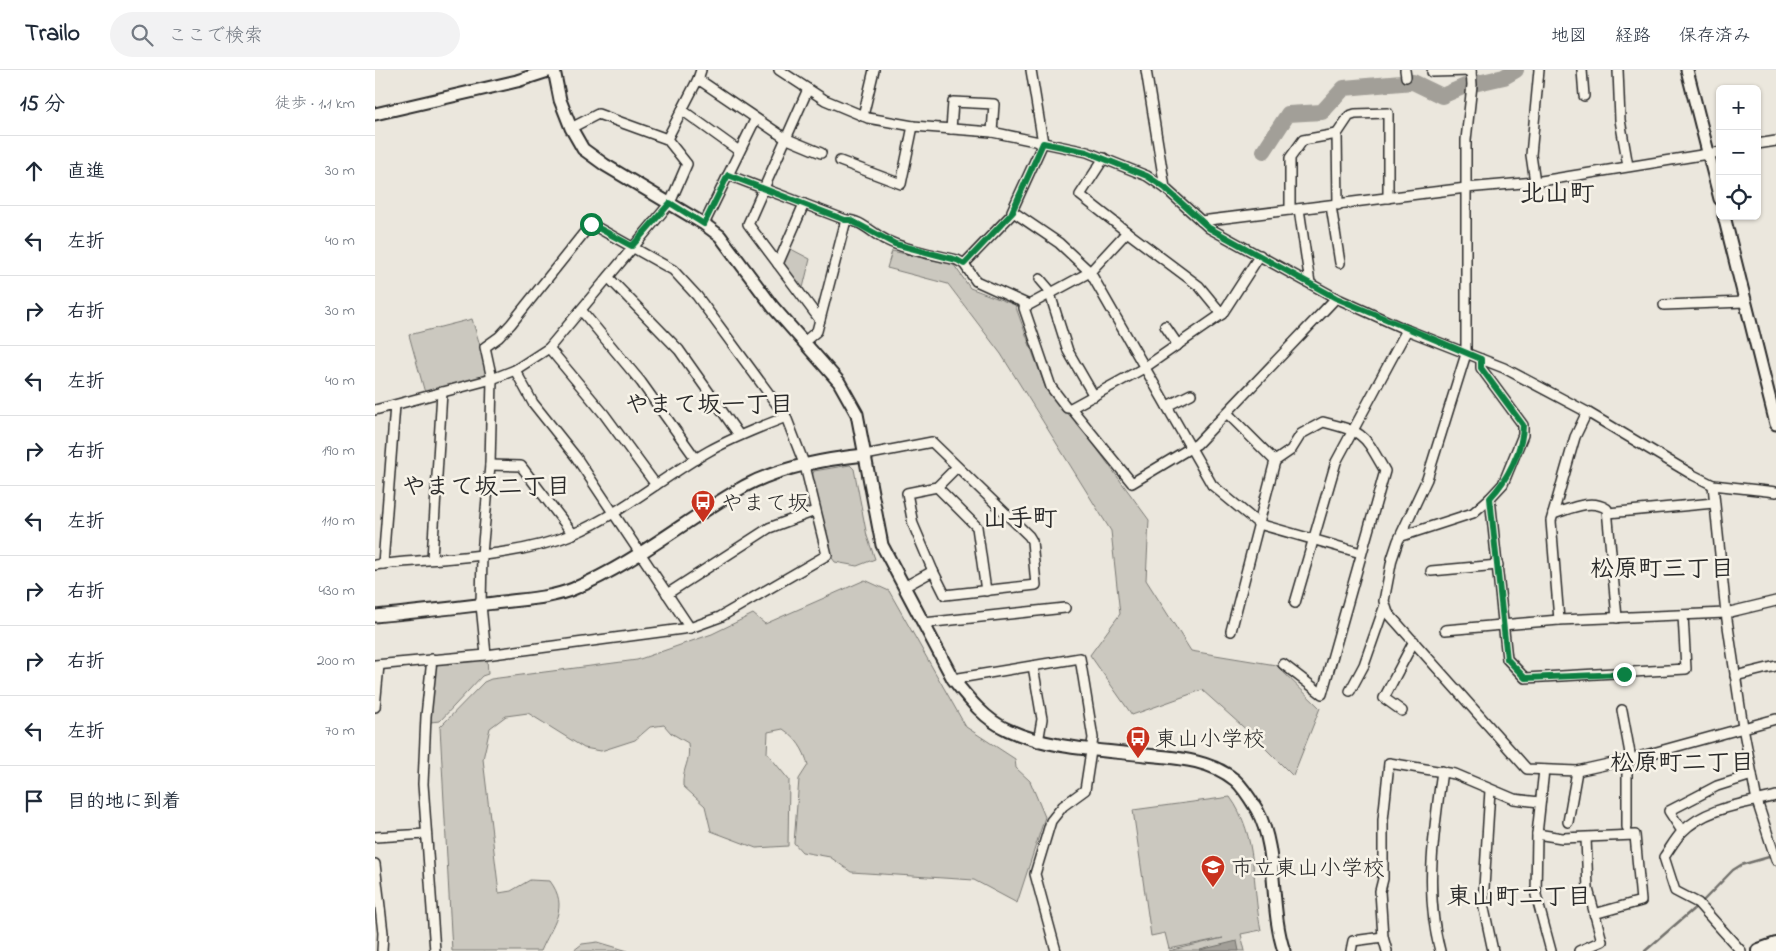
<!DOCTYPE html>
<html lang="ja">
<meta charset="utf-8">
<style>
body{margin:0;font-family:"Indie Flower","Klee One",sans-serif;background:#f2f2f3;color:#1f2937}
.controls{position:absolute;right:15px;top:15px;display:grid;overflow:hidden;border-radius:8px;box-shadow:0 1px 4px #0004}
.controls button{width:45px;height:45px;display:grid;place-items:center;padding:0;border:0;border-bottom:1px solid #e0e1e3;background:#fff;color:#1f2937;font:25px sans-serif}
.stop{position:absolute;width:15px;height:15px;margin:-11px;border:4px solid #0b8043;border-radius:50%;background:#fff}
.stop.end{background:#0b8043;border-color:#fff;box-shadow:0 1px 5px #0008}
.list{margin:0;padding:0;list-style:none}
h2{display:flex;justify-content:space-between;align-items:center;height:65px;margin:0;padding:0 20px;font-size:21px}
h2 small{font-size:16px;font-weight:400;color:#747a83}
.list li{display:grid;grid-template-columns:32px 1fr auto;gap:15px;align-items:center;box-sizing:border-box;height:70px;padding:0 20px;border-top:1px solid #e0e1e3}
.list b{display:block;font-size:19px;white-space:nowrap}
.list em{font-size:16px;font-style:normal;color:#747a83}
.icon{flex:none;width:28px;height:28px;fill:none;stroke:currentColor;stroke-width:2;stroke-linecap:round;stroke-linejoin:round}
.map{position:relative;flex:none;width:1401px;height:881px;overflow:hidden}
header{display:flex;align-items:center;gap:30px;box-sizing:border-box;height:70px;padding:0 25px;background:#fff;border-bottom:1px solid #e0e1e3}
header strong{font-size:24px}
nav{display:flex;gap:28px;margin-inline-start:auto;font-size:18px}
.search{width:350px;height:45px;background:#f2f2f3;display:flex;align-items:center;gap:12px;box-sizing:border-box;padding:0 18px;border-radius:28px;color:#747a83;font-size:19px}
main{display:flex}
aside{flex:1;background:#fff}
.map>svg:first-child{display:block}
.green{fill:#cbc8bf;stroke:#7b7a75}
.water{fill:#a29f98;stroke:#72716c}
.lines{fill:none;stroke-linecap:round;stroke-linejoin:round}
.stream{stroke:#72716c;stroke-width:2.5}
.river{stroke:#a29f98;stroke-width:16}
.minor-casing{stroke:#2b2b2b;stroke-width:12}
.tertiary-casing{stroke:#2b2b2b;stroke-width:15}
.primary-casing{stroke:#2b2b2b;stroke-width:18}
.minor{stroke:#f7f3e8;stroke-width:9}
.tertiary{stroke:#f7f3e8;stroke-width:11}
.primary{stroke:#f7f3e8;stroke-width:14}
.route{stroke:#0b8043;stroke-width:6}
.labels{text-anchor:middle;stroke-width:5;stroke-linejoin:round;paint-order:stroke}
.poi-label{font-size:22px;fill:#2b2b2b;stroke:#f7f3e8;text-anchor:start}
.neighbourhood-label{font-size:24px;font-weight:bold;fill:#2b2b2b;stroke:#f7f3e8}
.quarter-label{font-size:25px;font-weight:bold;fill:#2b2b2b;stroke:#f7f3e8}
</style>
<header>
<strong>Trailo</strong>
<div class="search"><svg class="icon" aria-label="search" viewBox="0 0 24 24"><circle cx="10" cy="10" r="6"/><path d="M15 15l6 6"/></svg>ここで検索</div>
<nav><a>地図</a><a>経路</a><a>保存済み</a></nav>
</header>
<main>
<aside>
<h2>15 分<small>徒歩 · 1.1 km</small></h2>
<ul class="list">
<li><svg class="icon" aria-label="ahead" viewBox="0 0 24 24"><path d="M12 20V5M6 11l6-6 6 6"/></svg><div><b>直進</b></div><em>30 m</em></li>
<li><svg class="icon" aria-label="left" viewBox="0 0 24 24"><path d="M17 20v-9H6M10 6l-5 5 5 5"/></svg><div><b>左折</b></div><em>40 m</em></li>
<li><svg class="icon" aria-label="right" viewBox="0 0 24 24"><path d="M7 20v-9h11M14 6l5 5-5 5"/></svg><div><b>右折</b></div><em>30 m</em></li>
<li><svg class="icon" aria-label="left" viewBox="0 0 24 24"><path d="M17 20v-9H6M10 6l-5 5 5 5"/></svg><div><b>左折</b></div><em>40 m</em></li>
<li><svg class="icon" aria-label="right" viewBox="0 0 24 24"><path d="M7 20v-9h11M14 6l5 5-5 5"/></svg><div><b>右折</b></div><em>190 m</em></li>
<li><svg class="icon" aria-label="left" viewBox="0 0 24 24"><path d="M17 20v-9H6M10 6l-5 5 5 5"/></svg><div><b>左折</b></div><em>110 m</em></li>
<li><svg class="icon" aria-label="right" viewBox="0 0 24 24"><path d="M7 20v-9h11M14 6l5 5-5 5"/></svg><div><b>右折</b></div><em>430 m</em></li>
<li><svg class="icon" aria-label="right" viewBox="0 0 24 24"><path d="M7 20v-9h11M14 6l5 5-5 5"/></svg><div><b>右折</b></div><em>200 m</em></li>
<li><svg class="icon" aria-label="left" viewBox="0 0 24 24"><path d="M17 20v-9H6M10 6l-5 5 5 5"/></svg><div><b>左折</b></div><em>70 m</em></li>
<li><svg class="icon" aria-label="arrive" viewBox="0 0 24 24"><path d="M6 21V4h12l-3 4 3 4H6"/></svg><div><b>目的地に到着</b></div></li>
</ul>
</aside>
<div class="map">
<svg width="1401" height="881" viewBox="0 0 1401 881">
<rect width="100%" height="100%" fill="#ebe7dd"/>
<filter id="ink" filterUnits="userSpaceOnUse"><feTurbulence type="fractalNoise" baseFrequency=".02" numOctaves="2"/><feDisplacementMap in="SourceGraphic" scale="10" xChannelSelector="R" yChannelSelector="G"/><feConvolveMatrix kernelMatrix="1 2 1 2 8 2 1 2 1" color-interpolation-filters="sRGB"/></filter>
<g filter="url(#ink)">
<!-- green -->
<g class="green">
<path d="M414,178L435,189L427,222L406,194Z"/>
<path d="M517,181L579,195L595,218L640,235L671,319L701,350L774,450L771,510L816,581L901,595L945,638L918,706L876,664L827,620L757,645L715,585L745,544L736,461L626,284L573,214L512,198Z"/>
<path d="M97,249L114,305L50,323L34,265Z"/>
<path d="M475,395L479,399L492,466L500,489L482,496L460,492L455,485L437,406L439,401Z"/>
<path d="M490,510L514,521L591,657L640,689L641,698L655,711L670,747L642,833L599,810L476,802L455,787L427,782L419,773L424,709L433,695C429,679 421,668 408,659L393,662L392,683L414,710L413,776L381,778L336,761L330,736L308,716C307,696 316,694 313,673L296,663L289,655L275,657L260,670L226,681L209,678L153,643L131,646L115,658L108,689L124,823L136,821L155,810L175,811C195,838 177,855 166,881H77L65,657L109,612L116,609L262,590L337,564L378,544L390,554Z"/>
<path d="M112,587L113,604L107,606L65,651L55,652L60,597L65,591Z"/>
<path d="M855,727C884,767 876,814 886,860L866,864L870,881H794L848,868L794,879L790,863L776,866L758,740Z"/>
<path d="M223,872L253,881H198L207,874Z"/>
</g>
<!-- water -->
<path class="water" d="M862,871L864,881H826L825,880Z"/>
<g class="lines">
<!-- stream -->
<g class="stream">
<path d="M1326,833L1358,800L1366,795L1394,787"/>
<path d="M1270,881L1322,836"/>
</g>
<!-- river -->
<path class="river" d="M889,81L913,44L947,42L969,18L1038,12L1067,26L1090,16L1129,7L1141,0"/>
<defs>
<g id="minor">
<path d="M404,0L450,30L493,48L538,56L617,62L712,82L772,106L790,118L834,158L961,228L1032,260L1129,298L1212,342L1318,405L1338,415L1401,422"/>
<path d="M656,0L668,73L637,141L684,173L715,202L837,415L884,454L986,483"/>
<path d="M771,0L790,118"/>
<path d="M1030,0L1031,7"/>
<path d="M1096,0L1097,15L1091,70V284L1052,409L1023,471L1017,489L1009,531L1013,543L1152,699L1202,701L1256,689L1401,649"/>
<path d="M1207,0L1209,26"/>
<path d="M1243,0L1245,50L1253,96"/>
<path d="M1057,2L1096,1"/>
<path d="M323,9L326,0"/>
<path d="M433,19L373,154L445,250"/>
<path d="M307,40L364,81"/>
<path d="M488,46L499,0"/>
<path d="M576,59L578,32L619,34L617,62"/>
<path d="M292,69L323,9L410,68L446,83"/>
<path d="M1382,74L1401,71"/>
<path d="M465,91L526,114L538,56"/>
<path d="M353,105L471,150L442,261L429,272"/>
<path d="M1160,112L1156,85L1164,0"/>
<path d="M963,135L962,64L974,46L980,44L1013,43V128"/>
<path d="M956,136L965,193"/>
<path d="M924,139L935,213"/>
<path d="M915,140V88L928,70L962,64"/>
<path d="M470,150C485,149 498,164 511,170C533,181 559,184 582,190L589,194L601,211L654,235L715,202L752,162L705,125L729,88"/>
<path d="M826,151L1091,118L1160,112L1345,82"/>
<path d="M329,154L380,50"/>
<path d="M752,162L824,216L847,244"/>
<path d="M403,194L429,134"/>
<path d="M589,194L638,143"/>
<path d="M234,208L304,280L364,365"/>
<path d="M665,209L677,223"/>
<path d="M675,224L693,281L719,326"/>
<path d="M650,234L649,238L676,317L692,338H696L769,298L847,244L885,185"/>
<path d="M1289,235L1370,232"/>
<path d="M206,240L266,312L321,389"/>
<path d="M790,256L803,275"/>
<path d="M174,278L229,344L281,415"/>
<path d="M140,300L158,333L201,387L315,558"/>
<path d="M792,336L816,324"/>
<path d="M696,338L757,413L822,374L961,228"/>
<path d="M0,340L117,309L140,300L174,278L295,133L312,94L292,69L223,44L196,58"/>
<path d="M852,343L900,391L856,561"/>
<path d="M490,385L557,372L654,466L657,471L661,515L570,525L558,501L529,517"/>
<path d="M900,391L916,380L926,364L948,352C991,363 988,363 1010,401L947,624L908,594"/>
<path d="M115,395L146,396L198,464"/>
<path d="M1338,415L1351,543L1368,657L1382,731L1401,790"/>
<path d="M562,417L602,457L611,521"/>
<path d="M1115,428L1132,589L1150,608L1311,599L1308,545"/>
<path d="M1233,443L1339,433"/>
<path d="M1178,444C1195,439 1216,428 1232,439L1242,548"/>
<path d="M1027,466L1098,443L1115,428L1128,414L1148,365V355L1106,298V289"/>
<path d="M57,489L67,322"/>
<path d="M8,494L20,335"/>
<path d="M0,495C64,487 138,489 198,464C247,443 288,407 334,381C359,367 385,357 411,347"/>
<path d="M558,501L538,454L532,423L562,417L582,397"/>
<path d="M1056,501L1123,495"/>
<path d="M292,524L394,458L440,441"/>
<path d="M920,533L961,392L1032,260"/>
<path d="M1184,550L1176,451L1200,367L1212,342"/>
<path d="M549,553L690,538"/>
<path d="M1070,560L1184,550L1351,543L1401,531"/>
<path d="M57,589L51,646L48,714L60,881"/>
<path d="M0,595L111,585L315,558L345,547L452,485L430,396L411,347L322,226L298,200L216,154L136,254L124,267L110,277L117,309L115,395L107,484L106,535L111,585"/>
<path d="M658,596L667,649L663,672"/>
<path d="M1360,606L1401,596"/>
<path d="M578,609L705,588L718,668L710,720L688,736L676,751L660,804L681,881"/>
<path d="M975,621L989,595L1010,535"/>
<path d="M0,637L4,595"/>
<path d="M1247,640L1256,689"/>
<path d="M1027,641L1009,628L1039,571"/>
<path d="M1252,689V757"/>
<path d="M1169,700L1162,764L1161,825L1176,881"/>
<path d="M1115,720L1108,834L1118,881"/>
<path d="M1193,752L1202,701"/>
<path d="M1307,761L1294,741L1342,716L1377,705"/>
<path d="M1162,764L1187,768L1260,765L1266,831L1219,844"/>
<path d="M0,767L51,764"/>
<path d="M0,794L8,863L7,881"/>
<path d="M976,881L978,871L1008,867"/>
<path d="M1012,881L1008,867L1005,821L1008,809V750L1014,693L1080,704L1139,729L1164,732"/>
<path d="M1065,881C1049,822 1059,761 1067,701"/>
<path d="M1204,881L1227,871L1213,819L1211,768"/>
<path d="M1366,881L1323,833L1300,821L1289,787C1295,779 1300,769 1307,762C1331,737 1370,734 1401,726"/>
</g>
<g id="tertiary">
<path d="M179,0L185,30L196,58L208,79L230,95L329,154L345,166L398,237L464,312L482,344L507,475L578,609C593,628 610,650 633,660C675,679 725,680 770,685C801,688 834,689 860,710C869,718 876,730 882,740C904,780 894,837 909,881"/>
<path d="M1312,0L1345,129"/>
<path d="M0,44L142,11L176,0"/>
<path d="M1349,146L1401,354"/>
<path d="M0,546C43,542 85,537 128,532C151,529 176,528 198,519C261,493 311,449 370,416C406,397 450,389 490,385"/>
</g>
<path id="primary" d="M1384,881L1401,875"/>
</defs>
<!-- minor casing -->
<use href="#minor" class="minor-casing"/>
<!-- tertiary casing -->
<use href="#tertiary" class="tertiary-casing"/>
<!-- primary casing -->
<use href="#primary" class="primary-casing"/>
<!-- minor -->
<use href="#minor" class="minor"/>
<!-- tertiary -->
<use href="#tertiary" class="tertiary"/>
<!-- primary -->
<use href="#primary" class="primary"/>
</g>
</g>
<g class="lines" filter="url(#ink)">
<!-- route -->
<path class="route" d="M216,154L257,176L295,133L329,154L353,105L470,150H475L520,174L582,190L589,194L638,142H637L668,73L712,82L772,106L790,118L834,158L961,228L1106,289V298L1148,355C1148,380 1132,410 1115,428L1132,589L1150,608L1249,604"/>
</g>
<!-- icons -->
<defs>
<symbol id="bus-pin" viewBox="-11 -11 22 30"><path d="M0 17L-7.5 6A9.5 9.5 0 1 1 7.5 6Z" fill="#c8321e" stroke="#f7f3e8"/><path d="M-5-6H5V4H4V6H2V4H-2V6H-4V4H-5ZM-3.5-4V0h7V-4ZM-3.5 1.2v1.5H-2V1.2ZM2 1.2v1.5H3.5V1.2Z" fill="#fff"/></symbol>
<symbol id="school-pin" viewBox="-11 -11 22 30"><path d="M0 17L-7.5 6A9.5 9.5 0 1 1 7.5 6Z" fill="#c8321e" stroke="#f7f3e8"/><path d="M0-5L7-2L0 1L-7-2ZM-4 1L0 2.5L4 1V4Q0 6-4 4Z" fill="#fff"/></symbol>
</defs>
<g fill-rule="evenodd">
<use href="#bus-pin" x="314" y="418" width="28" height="38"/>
<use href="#bus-pin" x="749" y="654" width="28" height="38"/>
<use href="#school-pin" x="824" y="783" width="28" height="38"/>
</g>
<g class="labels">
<!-- poi labels -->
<g class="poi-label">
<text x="346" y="440">やまて坂</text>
<text x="780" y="676">東山小学校</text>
<text x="856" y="805">市立東山小学校</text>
</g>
<!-- neighbourhood labels -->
<g class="neighbourhood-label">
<text x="334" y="342">やまて坂一丁目</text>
<text x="111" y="424">やまて坂二丁目</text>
<text x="1287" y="506">松原町三丁目</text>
<text x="1307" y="700">松原町二丁目</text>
<text x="1144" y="834">東山町二丁目</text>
</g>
<!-- quarter labels -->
<g class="quarter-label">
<text x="1182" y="131">北山町</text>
<text x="645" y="456">山手町</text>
</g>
</g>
</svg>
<div class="controls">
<button>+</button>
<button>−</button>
<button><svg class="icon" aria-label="locate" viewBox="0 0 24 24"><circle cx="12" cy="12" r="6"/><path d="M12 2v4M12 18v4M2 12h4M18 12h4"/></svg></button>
</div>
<div class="stop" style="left:216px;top:154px"></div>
<div class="stop end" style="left:1249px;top:604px"></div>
</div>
</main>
